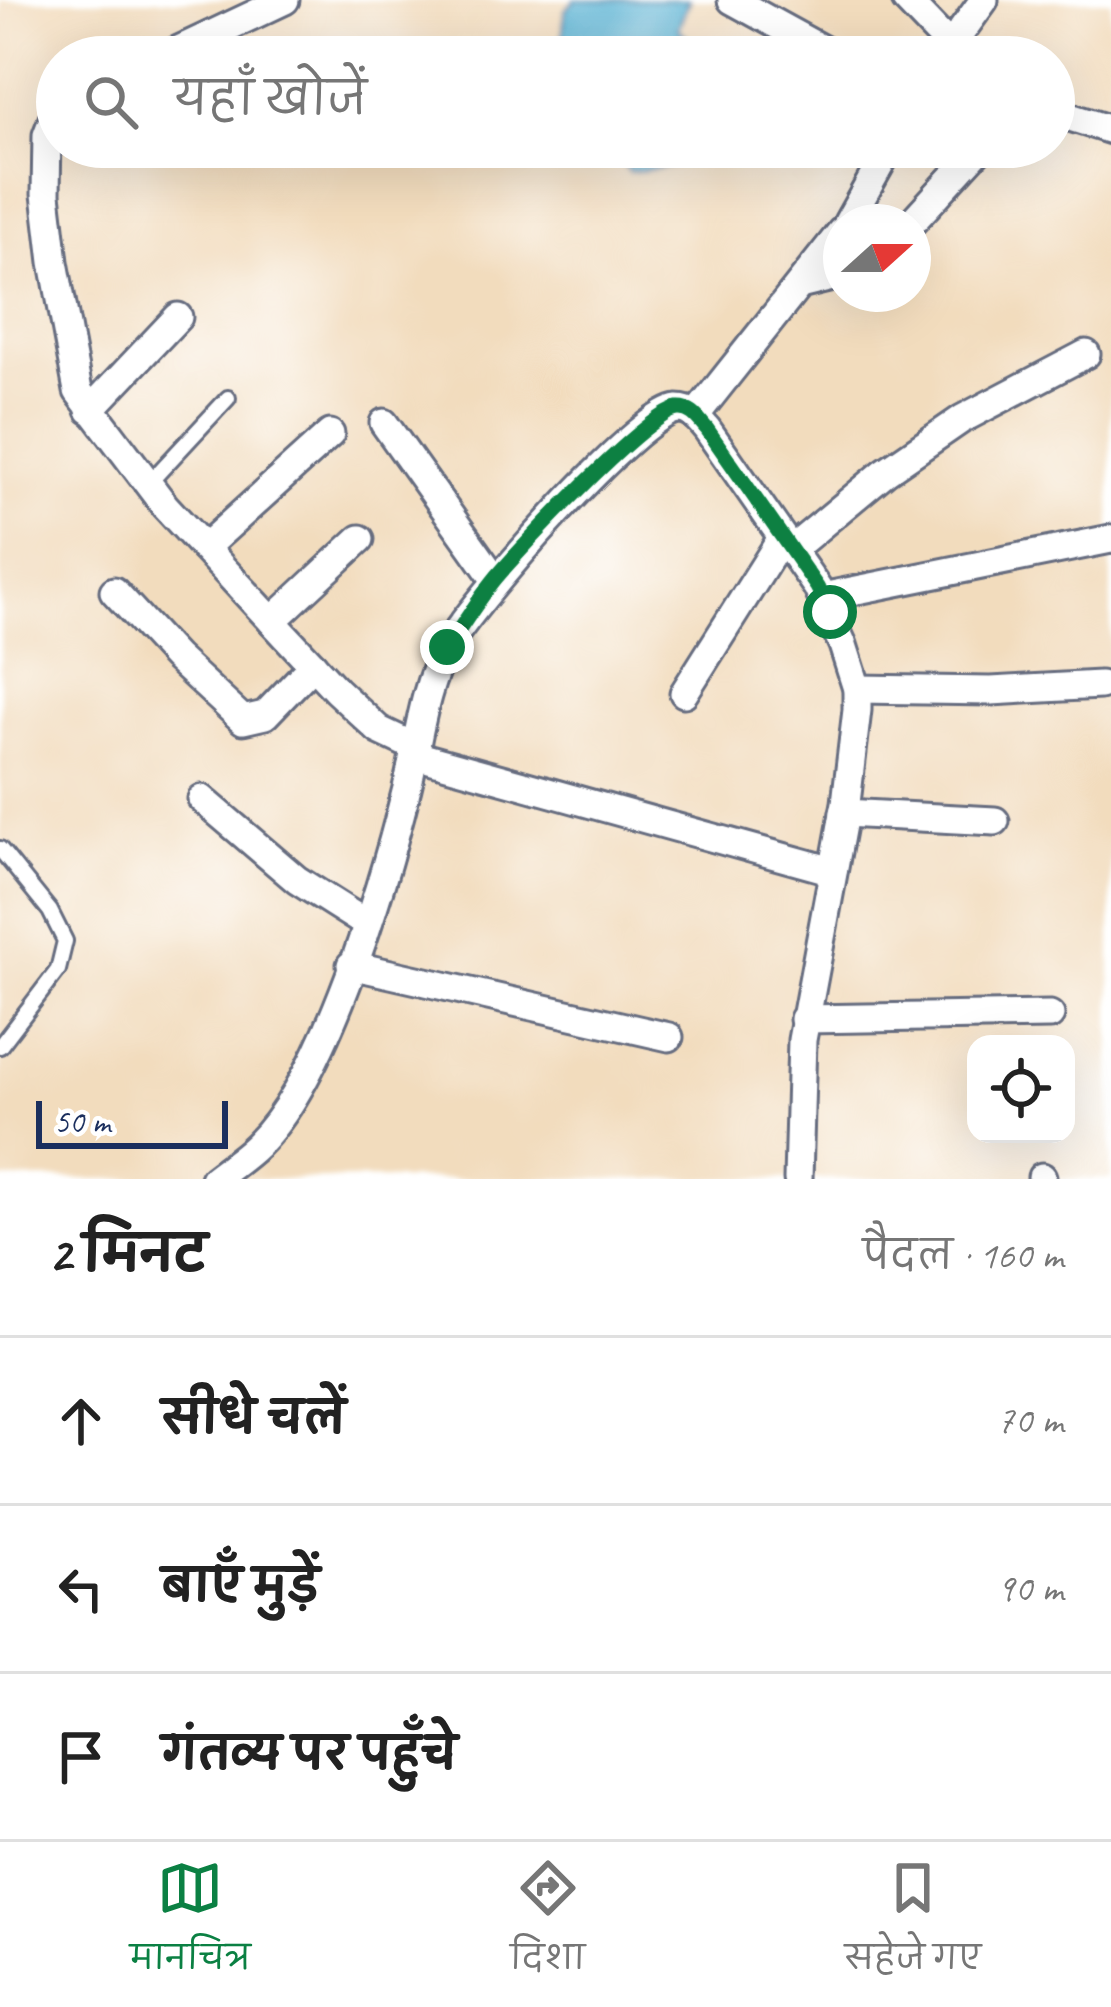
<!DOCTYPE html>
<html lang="hi">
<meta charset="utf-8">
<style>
body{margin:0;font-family:Caveat,"Playpen Sans Deva",sans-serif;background:#f2f2f2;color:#222}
.controls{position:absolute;right:36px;bottom:36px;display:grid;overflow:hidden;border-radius:24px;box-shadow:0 12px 48px #0002}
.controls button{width:108px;height:108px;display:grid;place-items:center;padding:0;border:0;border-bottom:3px solid #e0e0e0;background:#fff;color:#222;font:60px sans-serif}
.compass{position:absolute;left:823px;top:204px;width:108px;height:108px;border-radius:50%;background:#fff;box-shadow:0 12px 48px #0002;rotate:69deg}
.scale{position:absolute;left:36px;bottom:30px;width:192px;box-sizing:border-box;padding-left:12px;border:6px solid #1b2f5e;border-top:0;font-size:33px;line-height:42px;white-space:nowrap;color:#1b2f5e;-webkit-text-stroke:9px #fff;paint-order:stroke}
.stop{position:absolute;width:36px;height:36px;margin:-27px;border:9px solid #0b8043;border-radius:50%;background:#fff}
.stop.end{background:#0b8043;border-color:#fff;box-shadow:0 3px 12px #0008}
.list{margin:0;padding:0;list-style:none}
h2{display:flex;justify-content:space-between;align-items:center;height:156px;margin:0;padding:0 48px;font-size:51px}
h2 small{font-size:39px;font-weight:400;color:#767676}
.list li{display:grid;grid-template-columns:78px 1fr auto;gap:36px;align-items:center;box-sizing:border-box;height:168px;padding:0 48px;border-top:3px solid #e0e0e0}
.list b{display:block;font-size:45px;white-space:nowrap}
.list em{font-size:39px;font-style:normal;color:#767676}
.icon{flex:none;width:66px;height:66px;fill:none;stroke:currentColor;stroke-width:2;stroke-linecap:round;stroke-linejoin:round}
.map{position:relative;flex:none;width:1111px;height:1179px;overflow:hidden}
.search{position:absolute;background:#fff;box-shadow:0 12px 48px #0002;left:36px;right:36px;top:36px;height:132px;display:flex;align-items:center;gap:30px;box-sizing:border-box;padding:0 42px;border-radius:66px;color:#767676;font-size:45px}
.sheet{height:660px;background:#fff}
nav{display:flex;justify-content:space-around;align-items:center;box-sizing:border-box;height:168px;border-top:3px solid #e0e0e0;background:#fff;font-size:33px;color:#767676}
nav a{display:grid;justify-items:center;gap:6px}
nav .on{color:#0b8043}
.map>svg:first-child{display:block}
.water{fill:#55b0d2;stroke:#387098;stroke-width:3}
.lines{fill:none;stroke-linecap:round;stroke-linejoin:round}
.lane-casing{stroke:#666c7f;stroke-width:20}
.street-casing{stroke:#666c7f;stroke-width:33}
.lane{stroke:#fff;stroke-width:14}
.street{stroke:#fff;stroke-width:27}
.route{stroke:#0b8043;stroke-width:15}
</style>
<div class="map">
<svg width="1111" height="1179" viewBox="0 0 1111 1179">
<rect width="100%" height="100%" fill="#fff"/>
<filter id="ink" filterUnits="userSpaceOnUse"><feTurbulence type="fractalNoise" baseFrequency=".00833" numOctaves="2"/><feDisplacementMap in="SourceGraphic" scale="24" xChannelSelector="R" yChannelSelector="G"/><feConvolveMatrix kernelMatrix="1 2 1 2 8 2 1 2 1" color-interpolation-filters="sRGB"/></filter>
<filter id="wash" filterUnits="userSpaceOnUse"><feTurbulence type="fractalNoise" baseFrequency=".004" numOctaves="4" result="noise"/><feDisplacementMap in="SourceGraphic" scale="48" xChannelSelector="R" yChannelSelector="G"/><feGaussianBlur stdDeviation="2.7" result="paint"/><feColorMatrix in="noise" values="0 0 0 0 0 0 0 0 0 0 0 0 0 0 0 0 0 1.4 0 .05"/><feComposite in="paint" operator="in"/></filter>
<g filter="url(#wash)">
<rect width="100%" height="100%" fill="#f2dcbd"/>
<!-- water -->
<g class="water">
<path d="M575,0H689L678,29L709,57H561L565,10Z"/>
<path d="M609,147H717L705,162L629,172Z"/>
</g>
</g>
<g filter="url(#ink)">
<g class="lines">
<defs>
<g id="lane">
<path d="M148,484L228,398"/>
<path d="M0,849L50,911L65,941L58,970L0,1046"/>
</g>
<g id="street">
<path d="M732,0L836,57"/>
<path d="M906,0L951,47L966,57"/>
<path d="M164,57L285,0"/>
<path d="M943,57L984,0"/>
<path d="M57,109L47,135L46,194L54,262L78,391L165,506L336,690L379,730L417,748"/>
<path d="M1054,112L1111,130"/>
<path d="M848,222L890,147"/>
<path d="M912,222L981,147"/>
<path d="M800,285L841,275"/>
<path d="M90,410L178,317"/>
<path d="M695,416L841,232"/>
<path d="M384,423L495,579"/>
<path d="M204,548L330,434"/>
<path d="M791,550L885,472L962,419L1086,354"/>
<path d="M114,591L175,657L243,720L265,715L313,665"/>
<path d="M822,597L1111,539"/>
<path d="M272,621L360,539"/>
<path d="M857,689L991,691L1100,685"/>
<path d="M684,693L782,538"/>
<path d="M415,755L833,871"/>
<path d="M202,799L297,880L365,923"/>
<path d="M844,813L995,821"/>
<path d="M351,965L669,1037"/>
<path d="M804,1019L1050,1015"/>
<path d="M1042,1177V1179"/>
<path d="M214,1179C228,1168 244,1158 257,1145C327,1077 383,884 407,788C418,743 423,688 446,648C470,606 638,412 678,409C692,409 699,420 707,429L817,587L843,645L857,689V710L846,803L802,1040L798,1179"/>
</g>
</defs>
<!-- lane casing -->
<use href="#lane" class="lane-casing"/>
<!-- street casing -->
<use href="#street" class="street-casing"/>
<!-- lane -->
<use href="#lane" class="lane"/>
<!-- street -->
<use href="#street" class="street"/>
</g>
</g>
<g class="lines" filter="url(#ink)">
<!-- route -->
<path class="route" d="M447,647C463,625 478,600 495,579C519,550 649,411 678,409C692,408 699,420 707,429L817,587L830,612"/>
</g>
</svg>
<div class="controls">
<button><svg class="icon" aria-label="locate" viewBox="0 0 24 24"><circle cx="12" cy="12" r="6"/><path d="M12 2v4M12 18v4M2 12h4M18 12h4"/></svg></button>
</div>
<svg class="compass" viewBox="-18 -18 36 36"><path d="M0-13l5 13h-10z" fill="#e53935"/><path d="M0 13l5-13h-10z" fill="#767676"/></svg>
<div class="scale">50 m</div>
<div class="stop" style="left:830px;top:612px"></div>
<div class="stop end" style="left:447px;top:647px"></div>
<div class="search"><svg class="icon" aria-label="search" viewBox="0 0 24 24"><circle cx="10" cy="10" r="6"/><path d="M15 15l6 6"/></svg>यहाँ खोजें</div>
</div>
<section class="sheet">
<h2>2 मिनट<small>पैदल · 160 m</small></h2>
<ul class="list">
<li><svg class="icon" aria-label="ahead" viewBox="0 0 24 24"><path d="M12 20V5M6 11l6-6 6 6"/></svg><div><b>सीधे चलें</b></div><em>70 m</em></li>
<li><svg class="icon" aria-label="left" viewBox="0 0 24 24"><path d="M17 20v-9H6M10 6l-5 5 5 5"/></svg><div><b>बाएँ मुड़ें</b></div><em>90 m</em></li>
<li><svg class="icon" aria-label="arrive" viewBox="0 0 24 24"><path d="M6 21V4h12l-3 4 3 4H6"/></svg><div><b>गंतव्य पर पहुँचे</b></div></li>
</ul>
</section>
<nav>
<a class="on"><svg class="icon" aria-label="map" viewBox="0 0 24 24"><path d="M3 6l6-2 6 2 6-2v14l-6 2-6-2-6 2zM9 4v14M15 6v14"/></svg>मानचित्र</a>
<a><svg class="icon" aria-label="directions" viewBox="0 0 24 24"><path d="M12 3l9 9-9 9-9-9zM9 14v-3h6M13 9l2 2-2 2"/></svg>दिशा</a>
<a><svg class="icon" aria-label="saved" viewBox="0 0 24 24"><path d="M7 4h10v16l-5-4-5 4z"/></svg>सहेजे गए</a>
</nav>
